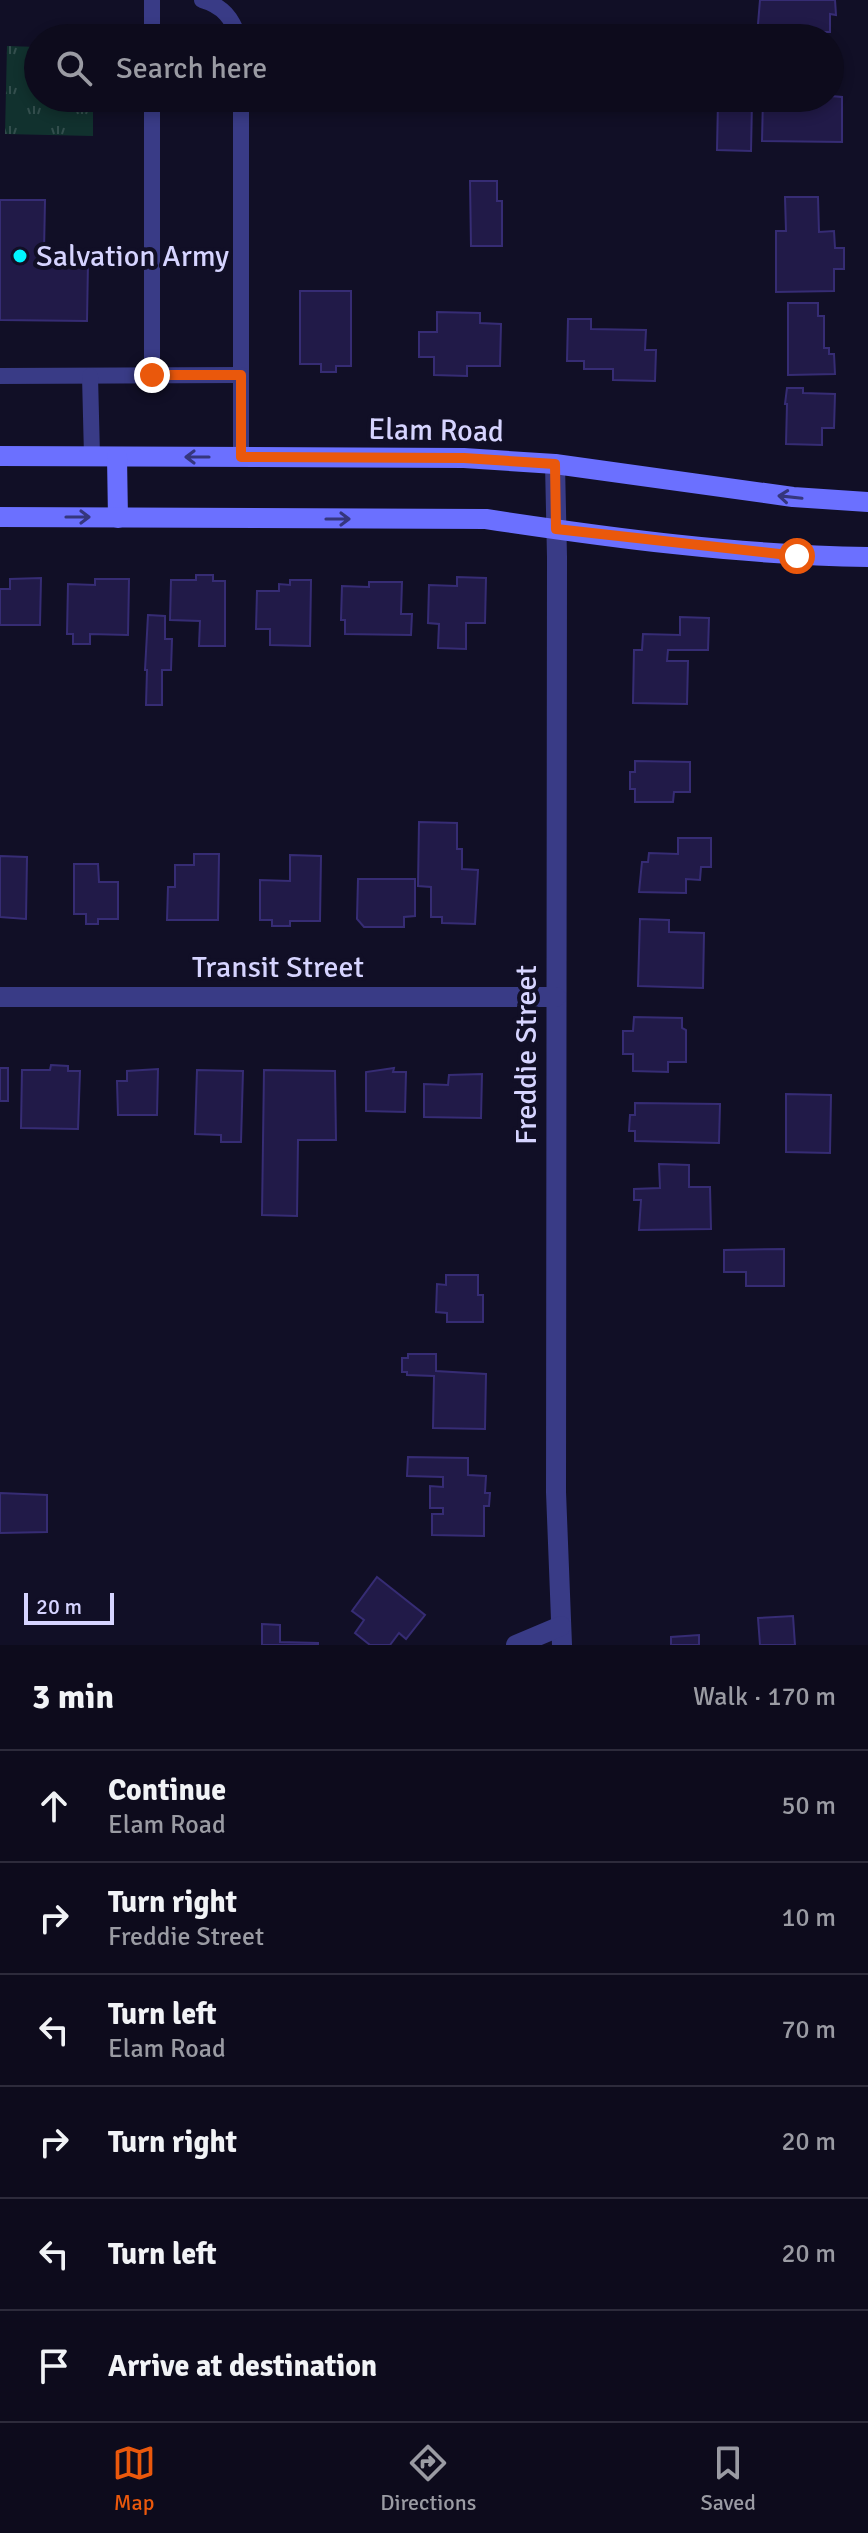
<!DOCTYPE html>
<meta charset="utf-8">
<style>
body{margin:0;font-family:Signika,sans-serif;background:#1b1929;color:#f1f3f6}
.scale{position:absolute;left:24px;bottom:20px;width:90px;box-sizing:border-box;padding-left:8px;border:4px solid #d6d4ff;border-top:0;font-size:22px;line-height:28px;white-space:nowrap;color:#d6d4ff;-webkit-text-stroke:6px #110f26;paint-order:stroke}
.stop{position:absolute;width:24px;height:24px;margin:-18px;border:6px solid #ea580c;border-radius:50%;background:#fff}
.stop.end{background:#ea580c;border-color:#fff;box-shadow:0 2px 8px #0008}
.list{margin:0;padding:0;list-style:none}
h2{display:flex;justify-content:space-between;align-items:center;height:104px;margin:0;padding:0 32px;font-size:34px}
h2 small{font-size:26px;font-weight:400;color:#9a9ba3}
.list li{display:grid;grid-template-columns:52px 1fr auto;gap:24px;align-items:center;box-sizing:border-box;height:112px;padding:0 32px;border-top:2px solid #2d2b3b}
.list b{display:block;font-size:30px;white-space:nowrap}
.list p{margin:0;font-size:26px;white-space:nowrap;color:#9a9ba3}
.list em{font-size:26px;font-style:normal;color:#9a9ba3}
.icon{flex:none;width:44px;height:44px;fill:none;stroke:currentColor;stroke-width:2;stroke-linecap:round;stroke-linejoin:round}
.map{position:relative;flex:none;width:868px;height:1645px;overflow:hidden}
.search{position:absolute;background:#0d0b1c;box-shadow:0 4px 12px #0003;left:24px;right:24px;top:24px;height:88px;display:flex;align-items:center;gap:20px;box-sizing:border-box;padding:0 28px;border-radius:44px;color:#9a9ba3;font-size:30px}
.sheet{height:776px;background:#0d0b1c}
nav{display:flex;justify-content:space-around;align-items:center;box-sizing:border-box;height:112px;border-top:2px solid #2d2b3b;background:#0d0b1c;font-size:22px;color:#9a9ba3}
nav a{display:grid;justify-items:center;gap:4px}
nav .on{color:#ea580c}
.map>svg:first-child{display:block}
.park{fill:url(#park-tufts)}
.building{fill:#211a48;stroke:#362c74;stroke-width:2}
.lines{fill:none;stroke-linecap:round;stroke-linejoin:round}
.lane{stroke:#393b86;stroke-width:16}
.street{stroke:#393b86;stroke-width:20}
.secondary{stroke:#6b70ff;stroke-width:20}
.oneway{stroke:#35367d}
.route{stroke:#ea580c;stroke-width:10}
.poi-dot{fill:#00f5ff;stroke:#110f26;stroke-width:3}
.labels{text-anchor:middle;stroke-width:8;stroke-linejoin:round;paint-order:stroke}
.poi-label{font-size:30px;fill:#d6d4ff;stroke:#110f26;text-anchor:start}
.street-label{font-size:30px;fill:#d6d4ff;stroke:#110f26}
</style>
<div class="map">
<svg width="868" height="1645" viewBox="0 0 868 1645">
<defs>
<pattern id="park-tufts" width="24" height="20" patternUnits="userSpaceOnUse" patternTransform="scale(2)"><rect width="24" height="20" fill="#11312e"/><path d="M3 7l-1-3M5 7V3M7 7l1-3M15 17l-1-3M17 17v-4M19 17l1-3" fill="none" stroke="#334e4d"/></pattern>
</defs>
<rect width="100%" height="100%" fill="#110f26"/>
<!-- park -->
<path class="park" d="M7,46L38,47V98H93V136L5,134Z"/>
<!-- building -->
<g class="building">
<path d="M760,0H835L836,15L830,14V32H799V36H757Z"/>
<path d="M830,66L831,96L842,97V142L762,141L763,98H830Z"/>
<path d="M718,101H752L751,151L717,150Z"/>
<path d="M470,181H497V201H502V246H471Z"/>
<path d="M785,197H818L819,232L834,231L835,248H844V269H834V291L776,292V231H786Z"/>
<path d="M0,200H45L44,251H39V266H54V261L88,262L87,321L0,320Z"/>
<path d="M300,291H351V366H336V372H321V364H300Z"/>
<path d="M788,303H818V316H824V348H829V354H834L835,374L788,375Z"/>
<path d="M437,312L480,313V323L501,324L500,366H467V376L434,375V357H419V332H437Z"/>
<path d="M568,319H591V329L646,330L645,350H656L655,381L613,380V369H584V361H567Z"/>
<path d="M787,388H803V393L835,394L834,428H822V445L786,444L787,404H785Z"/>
<path d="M196,575H213V581H225V646H199L200,621L170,620L171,580H196Z"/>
<path d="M457,577L486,578L485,623H466V649L438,648L439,624L428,623L429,585L457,586Z"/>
<path d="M41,578L40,625H0V589H10V579Z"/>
<path d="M95,579H129L128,635L90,634V644H73V634H67L68,584L95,585Z"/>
<path d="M290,580H311L310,646L270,645V629H256L257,591H279V584L290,585Z"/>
<path d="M369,582H402L401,614H412L411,635L345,634V620H341L342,586L369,587Z"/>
<path d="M148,615L165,616V639H172L171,670H162V705H146L147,670H145Z"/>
<path d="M680,617L709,618L708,650H668L667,661H688L687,704L633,703L634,650H642L643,634L680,635Z"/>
<path d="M635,761L690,762V792H674L673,802H635V789H630V772H635Z"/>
<path d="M419,822L457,823V849H462V869L478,870L475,924L442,923V917H431V887L418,886Z"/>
<path d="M678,838H711V867H701L700,880L686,879V893L639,892L642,862H648L649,853L678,854Z"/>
<path d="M194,854H219L218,920H167L168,887H175V865H194Z"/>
<path d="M290,855L321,856L320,921H290V926H272V920H260V880L290,881Z"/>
<path d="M0,856L27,857L26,919L0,917Z"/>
<path d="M74,864H98L99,882H118V919H98V924H86V914H74Z"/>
<path d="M358,879H415V916L404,917V927H364L357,919Z"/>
<path d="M640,919L669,920V932L704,933L703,988L638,986Z"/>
<path d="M634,1017L682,1018V1028L686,1030V1062H668V1072L633,1071V1054H623V1031H633Z"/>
<path d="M51,1065L68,1066V1071H80L78,1129L21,1128L22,1070H50Z"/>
<rect x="0" y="1068" width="8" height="33"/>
<path d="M394,1068L393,1072H406L405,1112L366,1111V1072Z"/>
<path d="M158,1069L157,1115H118L117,1081H127V1071Z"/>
<path d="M197,1070L243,1071L241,1142H221V1135L195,1134Z"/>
<path d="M264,1070L335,1071L336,1140H298L297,1216L262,1215Z"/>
<path d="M482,1074L481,1118L424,1117V1084L448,1085L449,1075Z"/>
<path d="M786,1094L831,1095L830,1153L786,1152Z"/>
<path d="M635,1103L720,1104L719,1143L635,1141V1131H629L630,1115H635Z"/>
<path d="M659,1164L689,1165V1187H710L711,1229L639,1230L641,1200H634V1189L660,1188Z"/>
<path d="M784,1249V1286H746V1272H724V1250Z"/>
<path d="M446,1275H478V1295H483V1322H447V1313L436,1312L437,1284L446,1285Z"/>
<path d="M408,1354H436V1371L486,1374L485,1429L433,1428L434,1376L407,1375V1372H402V1358H408Z"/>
<path d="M408,1457L468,1458V1475L486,1476L485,1493H490L489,1506H484V1536L432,1535V1514H443V1508H430V1486L443,1487V1477L407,1476Z"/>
<path d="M0,1493L47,1495V1532L0,1533Z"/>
<path d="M377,1577L425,1615L406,1639L399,1633L390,1645H370L355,1633L364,1620L352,1611Z"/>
<path d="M793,1616L795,1645H760L758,1618Z"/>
<path d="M262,1624L280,1625V1642L318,1643V1645H262Z"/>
<path d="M699,1635V1645H671V1637Z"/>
</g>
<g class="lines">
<!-- lane -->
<g class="lane">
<path d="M152,0V38"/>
<path d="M202,0C223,6 232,18 239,38"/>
<path d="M152,98V375"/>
<path d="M241,98V457"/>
<path d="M0,376L241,375"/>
<path d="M90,376L92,456"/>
</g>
<!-- street -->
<g class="street">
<path d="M555,464L557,557L556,1492L562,1645"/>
<path d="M0,997H556"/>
<path d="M516,1645L561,1626"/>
</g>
<!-- secondary -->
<g class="secondary">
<path d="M0,456L464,458L555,464L793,497L868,502"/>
<path d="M117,457L118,518"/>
<path d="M0,517L486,519C612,538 740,555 868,557"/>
</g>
</g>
<!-- one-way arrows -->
<defs><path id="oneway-shaft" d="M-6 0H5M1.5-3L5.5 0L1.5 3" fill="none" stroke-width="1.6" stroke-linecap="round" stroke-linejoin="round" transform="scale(2)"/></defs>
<g class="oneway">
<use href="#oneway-shaft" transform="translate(197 457) rotate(-180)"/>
<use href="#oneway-shaft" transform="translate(790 497) rotate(-174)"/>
<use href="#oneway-shaft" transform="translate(78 517)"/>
<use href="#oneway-shaft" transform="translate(338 519)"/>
</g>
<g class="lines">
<!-- route -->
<path class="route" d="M152,375H241V457L464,458L555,464L556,529L797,556"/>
</g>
<!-- markers -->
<circle class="poi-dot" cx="20" cy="256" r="8"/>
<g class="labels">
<!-- poi labels -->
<g class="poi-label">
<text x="36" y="266">Salvation Army</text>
</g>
<!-- street labels -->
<g class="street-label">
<text transform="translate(436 430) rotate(1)" y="10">Elam Road</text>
<text x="278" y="977">Transit Street</text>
<text transform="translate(526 1055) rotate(-90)" y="10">Freddie Street</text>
</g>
</g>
</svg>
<div class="scale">20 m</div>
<div class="stop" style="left:797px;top:556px"></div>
<div class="stop end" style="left:152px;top:375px"></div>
<div class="search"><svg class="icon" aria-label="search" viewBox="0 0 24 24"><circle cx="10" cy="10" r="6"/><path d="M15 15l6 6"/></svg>Search here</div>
</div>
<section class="sheet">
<h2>3 min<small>Walk · 170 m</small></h2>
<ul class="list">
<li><svg class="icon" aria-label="ahead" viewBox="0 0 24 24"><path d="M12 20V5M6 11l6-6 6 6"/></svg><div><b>Continue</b><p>Elam Road</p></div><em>50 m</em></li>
<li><svg class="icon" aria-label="right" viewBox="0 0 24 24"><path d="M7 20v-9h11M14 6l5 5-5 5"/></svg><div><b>Turn right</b><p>Freddie Street</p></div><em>10 m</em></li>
<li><svg class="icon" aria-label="left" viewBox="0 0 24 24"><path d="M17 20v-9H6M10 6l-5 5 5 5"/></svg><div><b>Turn left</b><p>Elam Road</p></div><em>70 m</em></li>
<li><svg class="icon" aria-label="right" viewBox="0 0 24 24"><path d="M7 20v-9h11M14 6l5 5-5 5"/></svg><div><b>Turn right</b></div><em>20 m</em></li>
<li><svg class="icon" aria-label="left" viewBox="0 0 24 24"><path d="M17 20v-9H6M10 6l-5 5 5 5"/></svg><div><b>Turn left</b></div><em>20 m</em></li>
<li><svg class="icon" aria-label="arrive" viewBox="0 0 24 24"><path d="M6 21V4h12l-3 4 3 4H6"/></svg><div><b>Arrive at destination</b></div></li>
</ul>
</section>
<nav>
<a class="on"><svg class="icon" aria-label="map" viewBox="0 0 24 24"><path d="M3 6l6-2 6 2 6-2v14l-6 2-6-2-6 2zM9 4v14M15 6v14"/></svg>Map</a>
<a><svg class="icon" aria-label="directions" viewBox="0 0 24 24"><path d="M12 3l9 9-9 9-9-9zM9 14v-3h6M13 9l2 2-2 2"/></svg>Directions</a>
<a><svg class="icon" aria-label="saved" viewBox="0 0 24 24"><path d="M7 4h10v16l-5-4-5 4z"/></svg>Saved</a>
</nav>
